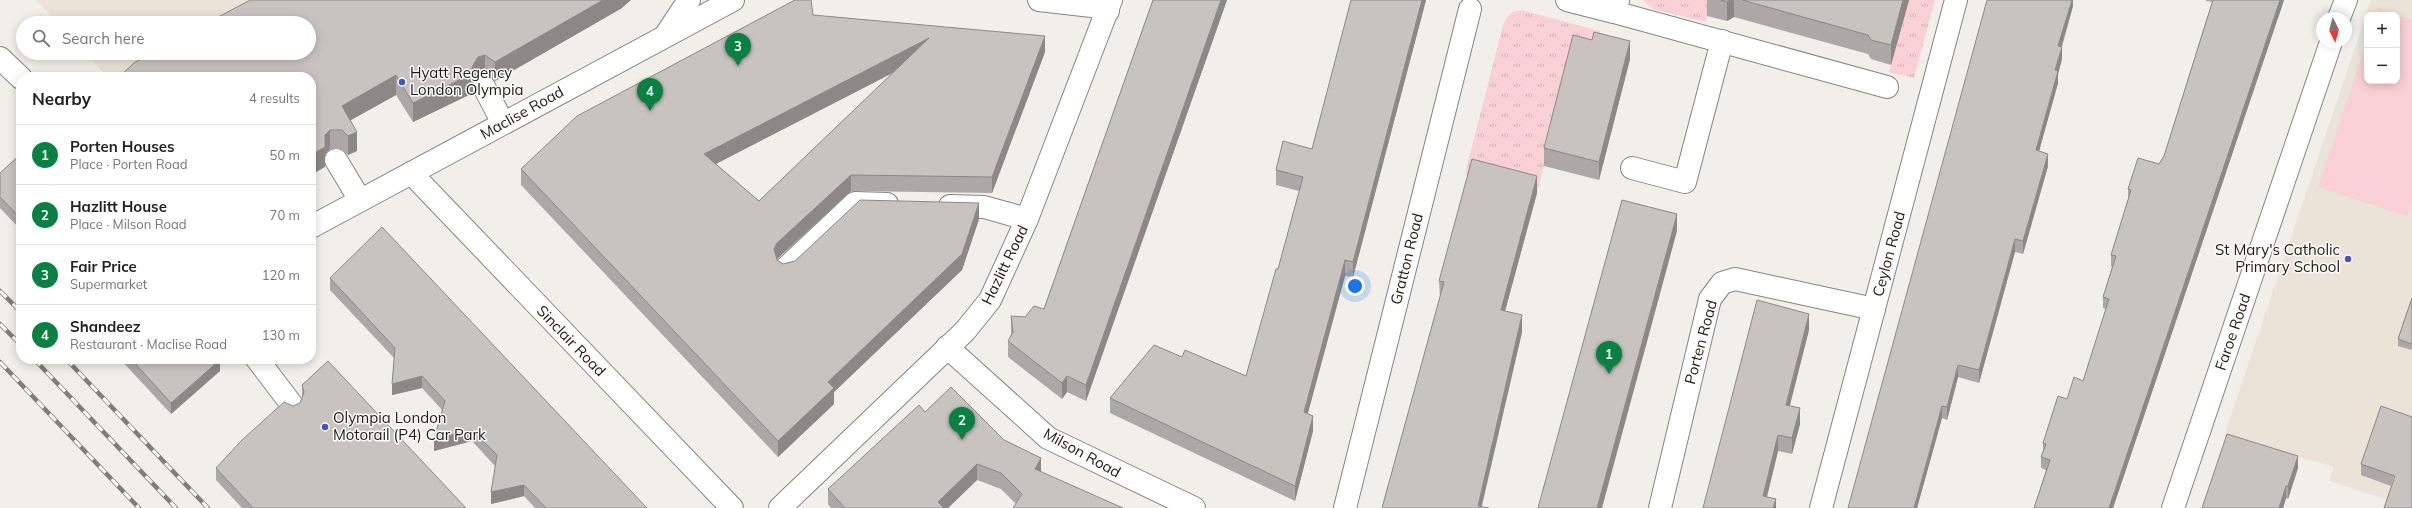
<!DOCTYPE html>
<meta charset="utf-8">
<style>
body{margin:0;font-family:Mulish,sans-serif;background:#f2f2f2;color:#222}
.controls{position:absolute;right:12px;top:12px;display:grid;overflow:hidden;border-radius:8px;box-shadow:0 2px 10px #0003}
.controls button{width:36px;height:36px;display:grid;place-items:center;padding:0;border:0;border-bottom:1px solid #e0e0e0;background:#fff;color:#222;font:20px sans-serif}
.compass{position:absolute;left:2316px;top:12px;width:36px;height:36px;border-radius:50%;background:#fff;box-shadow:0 2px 10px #0003;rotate:174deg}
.you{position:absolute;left:1355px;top:286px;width:14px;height:14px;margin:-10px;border:3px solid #fff;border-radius:50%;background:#1a73e8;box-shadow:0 0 0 6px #1a73e833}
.badge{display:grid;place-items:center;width:26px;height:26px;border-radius:50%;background:#0b8043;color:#fff;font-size:13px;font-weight:700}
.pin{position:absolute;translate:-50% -33px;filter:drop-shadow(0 1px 2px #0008)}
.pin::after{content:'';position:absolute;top:21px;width:14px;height:12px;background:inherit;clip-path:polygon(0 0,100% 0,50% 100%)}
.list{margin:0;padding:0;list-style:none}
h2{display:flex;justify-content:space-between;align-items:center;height:52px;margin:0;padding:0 16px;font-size:17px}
h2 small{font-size:13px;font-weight:400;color:#767676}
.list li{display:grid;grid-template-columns:26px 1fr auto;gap:12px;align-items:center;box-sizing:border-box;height:60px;padding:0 16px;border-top:1px solid #e0e0e0}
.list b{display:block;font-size:15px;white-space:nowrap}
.list p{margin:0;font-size:13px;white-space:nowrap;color:#767676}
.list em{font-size:13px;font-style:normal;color:#767676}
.icon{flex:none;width:22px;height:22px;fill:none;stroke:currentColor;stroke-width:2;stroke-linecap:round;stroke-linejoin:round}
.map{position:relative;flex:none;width:2412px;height:508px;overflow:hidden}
.search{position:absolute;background:#fff;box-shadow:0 2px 10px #0003;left:16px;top:16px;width:300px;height:44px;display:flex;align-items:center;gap:10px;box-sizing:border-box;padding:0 14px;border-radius:22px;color:#767676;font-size:15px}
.panel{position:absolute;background:#fff;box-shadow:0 2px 10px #0003;left:16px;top:72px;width:300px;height:292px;border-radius:16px}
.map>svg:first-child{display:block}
.built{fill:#ebe3d7;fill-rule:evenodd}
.grass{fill:url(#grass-tufts)}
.pitch{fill:#f9d0d5}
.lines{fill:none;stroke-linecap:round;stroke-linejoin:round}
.minor-casing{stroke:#878480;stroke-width:24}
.minor{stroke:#fff;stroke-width:22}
.rail-casing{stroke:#7f7e7a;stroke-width:4.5}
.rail{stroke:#fffcf8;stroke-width:3;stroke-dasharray:9;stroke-linecap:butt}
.wall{fill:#ada8a5;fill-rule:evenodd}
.shaded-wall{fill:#8d8886}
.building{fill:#c9c3c0;stroke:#8d8886;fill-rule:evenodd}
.poi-dot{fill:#4053c7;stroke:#fffcf8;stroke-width:1.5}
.labels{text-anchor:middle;stroke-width:3;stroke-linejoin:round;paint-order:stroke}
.poi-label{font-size:15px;fill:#1d1c1a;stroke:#fffcf8;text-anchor:start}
.street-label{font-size:15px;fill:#1d1c1a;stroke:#fffcf8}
</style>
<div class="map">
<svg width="2412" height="508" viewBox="0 0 2412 508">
<defs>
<pattern id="grass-tufts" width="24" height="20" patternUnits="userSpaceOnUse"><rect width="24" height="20" fill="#f9d0d5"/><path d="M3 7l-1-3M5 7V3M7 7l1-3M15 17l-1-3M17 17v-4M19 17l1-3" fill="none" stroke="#d5b2b6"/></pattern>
</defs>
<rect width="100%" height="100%" fill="#f2efea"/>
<!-- built -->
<g class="built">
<path d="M36,0H286L244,23H57Z"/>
<path d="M2371,0H2412V508L2329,481L2334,467L2224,436ZM2367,15H2397V81H2367Z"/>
<path d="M85,53H189L145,77H108Z"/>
</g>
<!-- grass -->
<g class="grass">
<path d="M1643,0H1711L1706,22L1653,9Z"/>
<path d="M1908,0H1935L1914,78L1889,72Z"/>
<path d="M1521,10L1600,31L1592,58L1573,53L1537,193L1465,174L1503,25C1507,16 1511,11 1521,10Z"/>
</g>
<!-- pitch -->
<path class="pitch" d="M2378,8L2412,20V202L2407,216L2318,187L2367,41V81H2397V15H2376Z"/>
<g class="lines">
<defs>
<g id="minor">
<path d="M1039,0L1092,6L1108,11"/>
<path d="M1567,0L1614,12L1618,0"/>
<path d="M1614,12L1887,87"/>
<path d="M2339,18L2346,0"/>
<path d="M667,33L689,0"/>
<path d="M0,58L21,78"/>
<path d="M484,87L503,123"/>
<path d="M336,160L360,200"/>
<path d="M1632,168L1685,182L1722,41"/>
<path d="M411,173L732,508"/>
<path d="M950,206L984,207L1027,219"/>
<path d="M311,227L733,0"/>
<path d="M786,268L855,203L887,204"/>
<path d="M947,347L1048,438L1194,508"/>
<path d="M257,359L292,405"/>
<path d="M780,508L965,331L990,300L1027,219L1111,0"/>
<path d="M1345,508L1470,9"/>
<path d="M1660,508L1710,299L1722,283L1735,279L1874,309"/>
<path d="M1821,508L1956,0"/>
<path d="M2173,508L2331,42"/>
</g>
</defs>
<!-- minor casing -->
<use href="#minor" class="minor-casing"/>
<!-- minor -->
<use href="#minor" class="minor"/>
<defs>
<g id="rail">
<path d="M0,291L21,312"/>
<path d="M0,324L21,345"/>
<path d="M34,359L176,508"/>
<path d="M66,359L208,508"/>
<path d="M0,362L139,508"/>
</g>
</defs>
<!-- rail casing -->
<use href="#rail" class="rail-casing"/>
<!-- rail -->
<use href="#rail" class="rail"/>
</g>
<!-- wall -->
<g class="wall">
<path d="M1153,0H1227L1086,401L1067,392L1062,399L1008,357V341L1011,335V316L1025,317L1044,309Z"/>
<path d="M1426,0L1353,277L1345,276L1307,414L1313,431L1295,501L1110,413V398L1182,357L1246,376L1278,269L1299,191L1276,185V170L1312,149Z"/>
<path d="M1707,0H1909L1891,65L1871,59L1868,54L1734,17L1727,21L1707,16Z"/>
<path d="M2073,0V6L2062,47V59L2058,74V83L2039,151L2048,166L2023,254L2015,252L1979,383L1958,377L1947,420L1942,418L1917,508H1848Z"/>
<path d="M2206,0H2284L2113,508H2034L2046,470L2041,468V457L2043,452V443L2067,399L2083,381L2106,309L2103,308V297L2112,267L2111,266V255L2128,200V189L2159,164L2164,156L2212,2L2206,1Z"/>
<path d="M622,8L495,81L485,75L478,76L473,84V93L413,122L396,95L351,120L357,151L348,155L342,149H330L325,154V167L311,77Z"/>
<path d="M813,15L1045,52L992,193L851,191L777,259V260L783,264L979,219L962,270L834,392V404L778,457L521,185V169ZM893,73L759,201L716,164Z"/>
<path d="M1630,59L1599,180L1544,166V148Z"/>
<path d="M21,154V230L0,208V173Z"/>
<path d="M1537,193L1505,311L1522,332L1482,506L1382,508L1440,297L1439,281Z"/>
<path d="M330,278L647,508H535L524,496L491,504L495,466L472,441L434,451L442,410L422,388L392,395L394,358L330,290Z"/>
<path d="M2412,297V350L2398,346V339Z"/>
<path d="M1809,330L1789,406L1800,424L1792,454L1778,451L1767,497L1776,508H1703Z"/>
<path d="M120,359H219L220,371L171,414Z"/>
<path d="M302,385L466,508H242L216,480V468L293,406L300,403L302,398Z"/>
<path d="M925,412L1004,440L1041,458L1016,504L1001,489L977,480L948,508H831L828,504V489Z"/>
<path d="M2412,417L2391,486L2361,475V464Z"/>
<path d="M2298,468L2288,499L2286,498L2283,508H2202Z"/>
</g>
<!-- shaded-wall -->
<g class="shaded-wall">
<path d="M603,0H631L622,8L495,81V62Z"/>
<path d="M1221,0H1227L1086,401V385Z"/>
<path d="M1422,0H1426L1353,277V262Z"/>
<path d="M1730,0H1734V17L1727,21V2Z"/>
<path d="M1903,0H1909L1891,65V45Z"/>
<path d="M2072,0H2073V6L2058,58V46Z"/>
<path d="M2280,0H2284L2113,508H2109Z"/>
<path d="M1045,36V52L992,193V177Z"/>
<path d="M929,38V54L704,170V154Z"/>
<path d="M1630,41V59L1599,180V162Z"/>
<path d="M2062,47V59L2058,74V83L2036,162V150L2055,70Z"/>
<path d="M485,55V75L478,76L473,84V93L413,122V103L472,67L478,57Z"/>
<path d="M396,75V95L342,125V106Z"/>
<path d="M330,130V149L325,154V167L311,175V155L325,135Z"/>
<path d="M357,132V151L348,155V136Z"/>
<path d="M2048,154V166L2023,254V241Z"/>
<path d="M851,175V191L777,259L774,265V249L777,243Z"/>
<path d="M1537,176V193L1501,326V310Z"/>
<path d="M979,203V219L962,270L834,392V404L778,457V441Z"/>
<path d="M1677,214V231L1602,508H1597Z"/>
<path d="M2015,239V252L1979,383V370Z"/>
<path d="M1345,260V276L1304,428V412Z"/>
<path d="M1809,314V330L1786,421V405Z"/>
<path d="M1522,315V332L1481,508L1478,506Z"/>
<path d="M220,360V371L171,414V403Z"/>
<path d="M1958,365V377L1947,420V407Z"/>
<path d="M422,376V388L392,395V384Z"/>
<path d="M1067,376V392L1062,399V383Z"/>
<path d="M1942,406V418L1917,508H1914Z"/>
<path d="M1800,408V424L1792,454V438Z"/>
<path d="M1313,416V431L1295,501V486Z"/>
<path d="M472,430V441L434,451V439Z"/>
<path d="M1778,435V451L1764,508L1763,496Z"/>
<path d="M2298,456V468L2288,499V486Z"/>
<path d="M1041,458V474L1035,469Z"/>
<path d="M977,464V480L948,508H938V502Z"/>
<path d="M524,485V496L491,504V492Z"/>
<path d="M2286,486V498L2283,508H2279Z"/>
<path d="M1776,499V508H1773Z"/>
</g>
<!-- building -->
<g class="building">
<path d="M250,0H603L495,62L485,55L478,57L472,67L473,73L413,103L396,75L342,106L357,132L348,136L342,130H330L325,135V147L311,155V77H119L134,63L152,53H309V23H207Z"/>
<path d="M795,0H811L813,15L1045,36L992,177L851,175L777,243L774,249L777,260L783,264L795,261L860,200L979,203L962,254L828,382L834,388L778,441L521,169L577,116ZM929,38L759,201L704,154Z"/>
<path d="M1153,0H1221L1086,385L1067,376L1062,383L1008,341L1013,332L1011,316L1025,317L1034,306L1044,309Z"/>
<path d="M1351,0H1422L1353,262L1345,260L1304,412L1313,416L1295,486L1110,398L1154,345L1182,357L1185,350L1246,376L1276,269H1278L1303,177L1276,170L1283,141L1312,149Z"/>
<path d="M1721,0H1730L1727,2Z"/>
<path d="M1742,0H1903L1891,45L1871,40L1868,35Z"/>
<path d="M1987,0H2072L2058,46L2062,47L2055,70L2058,71L2036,150L2048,154L2023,241L2015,239L1979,370L1958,365L1947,407L1942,406L1914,508H1848Z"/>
<path d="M2213,0H2280L2109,508H2034L2050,460L2041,457L2046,444L2043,443L2058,396L2067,399L2074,377L2083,381L2109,299L2103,297L2116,256L2111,255L2131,190L2128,189L2138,158L2159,164L2164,156Z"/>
<path d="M1594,32L1630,41L1599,162L1544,148L1573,35L1592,40Z"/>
<path d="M21,154V219L0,197V173Z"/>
<path d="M1472,159L1537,176L1501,310L1522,315L1478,506L1489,508H1382L1444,282L1439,281Z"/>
<path d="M1622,200L1677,214L1597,508H1538Z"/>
<path d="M382,227L647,508H546L524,485L491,492L497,455L472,430L434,439L445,401L422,376L392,384L395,348L330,278Z"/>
<path d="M2412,298V344L2398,339Z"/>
<path d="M1757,300L1809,314L1786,405L1800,408L1792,438L1778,435L1763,496L1776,499L1773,508H1703Z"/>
<path d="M131,359H219L220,360L171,403Z"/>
<path d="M328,361L466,508H253L216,468L242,440L284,402L293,406L300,403L304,392L302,385Z"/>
<path d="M951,387L1004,440L1041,458L1035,469L1123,508H1013L1022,494L1001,473L977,464L938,502L944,508H845L828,489L919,405L925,412Z"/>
<path d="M2381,406L2412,417V508H2384L2395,476L2361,464Z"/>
<path d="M2227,434L2298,456L2288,486H2286L2279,508H2202Z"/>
</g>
<!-- markers -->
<g class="poi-dot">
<circle cx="402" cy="82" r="4"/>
<circle cx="2348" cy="259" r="4"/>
<circle cx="325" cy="427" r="4"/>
</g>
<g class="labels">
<!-- poi labels -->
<g class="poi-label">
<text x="410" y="78">Hyatt Regency<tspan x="410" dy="17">London Olympia</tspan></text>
<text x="2340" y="255" text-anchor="end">St Mary's Catholic<tspan x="2340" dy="17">Primary School</tspan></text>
<text x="333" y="423">Olympia London<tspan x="333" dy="17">Motorail (P4) Car Park</tspan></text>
</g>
<!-- street labels -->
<g class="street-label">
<text transform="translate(522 113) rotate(-29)" y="5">Maclise Road</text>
<text transform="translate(1889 254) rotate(-75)" y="5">Ceylon Road</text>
<text transform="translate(1407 259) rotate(-76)" y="5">Gratton Road</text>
<text transform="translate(1005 265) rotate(-64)" y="5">Hazlitt Road</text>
<text transform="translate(2233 332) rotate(-71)" y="5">Faroe Road</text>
<text transform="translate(571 341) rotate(46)" y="5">Sinclair Road</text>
<text transform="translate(1701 342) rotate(-75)" y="5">Porten Road</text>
<text transform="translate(1082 453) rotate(29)" y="5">Milson Road</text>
</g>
</g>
</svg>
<div class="controls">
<button>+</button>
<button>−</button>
</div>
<svg class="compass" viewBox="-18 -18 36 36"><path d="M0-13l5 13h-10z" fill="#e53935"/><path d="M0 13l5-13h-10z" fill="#767676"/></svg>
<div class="you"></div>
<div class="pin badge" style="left:1609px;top:374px">1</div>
<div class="pin badge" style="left:962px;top:440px">2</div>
<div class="pin badge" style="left:738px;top:66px">3</div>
<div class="pin badge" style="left:650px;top:111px">4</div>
<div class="search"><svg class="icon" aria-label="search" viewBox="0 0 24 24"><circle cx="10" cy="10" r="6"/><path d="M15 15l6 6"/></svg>Search here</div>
<section class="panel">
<h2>Nearby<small>4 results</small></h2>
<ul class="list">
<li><span class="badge">1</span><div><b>Porten Houses</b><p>Place · Porten Road</p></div><em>50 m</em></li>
<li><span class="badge">2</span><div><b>Hazlitt House</b><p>Place · Milson Road</p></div><em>70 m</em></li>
<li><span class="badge">3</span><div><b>Fair Price</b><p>Supermarket</p></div><em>120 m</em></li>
<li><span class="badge">4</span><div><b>Shandeez</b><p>Restaurant · Maclise Road</p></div><em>130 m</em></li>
</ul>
</section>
</div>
